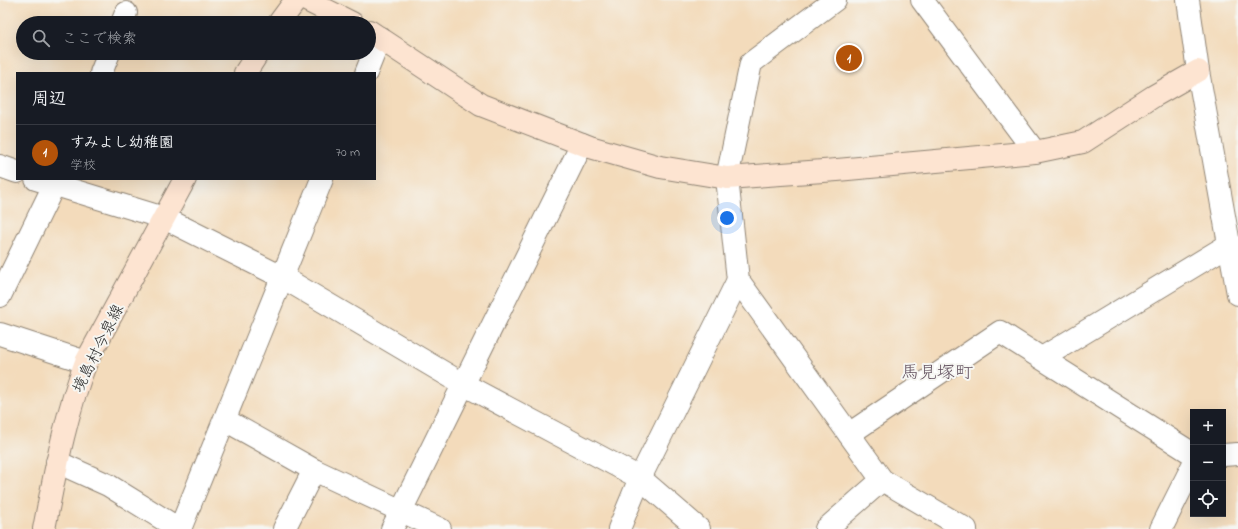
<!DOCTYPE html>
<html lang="ja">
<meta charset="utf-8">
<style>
body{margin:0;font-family:"Indie Flower","Klee One",sans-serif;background:#20242c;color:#f1f3f6}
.controls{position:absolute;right:12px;bottom:12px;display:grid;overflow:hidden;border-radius:0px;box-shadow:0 4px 16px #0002}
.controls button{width:36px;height:36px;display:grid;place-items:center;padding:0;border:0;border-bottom:1px solid #363941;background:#171b24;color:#f1f3f6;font:20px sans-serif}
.you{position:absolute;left:727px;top:218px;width:14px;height:14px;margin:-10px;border:3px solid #fff;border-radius:50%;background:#1a73e8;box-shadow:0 0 0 6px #1a73e833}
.badge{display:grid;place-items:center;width:26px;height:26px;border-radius:50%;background:#b45309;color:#fff;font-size:13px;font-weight:700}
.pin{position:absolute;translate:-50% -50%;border:2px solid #fff;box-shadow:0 1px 4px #0006}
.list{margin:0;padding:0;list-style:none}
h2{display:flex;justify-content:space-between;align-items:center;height:52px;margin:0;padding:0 16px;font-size:17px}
h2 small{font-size:13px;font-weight:400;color:#9ea1a6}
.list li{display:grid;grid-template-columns:26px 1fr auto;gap:12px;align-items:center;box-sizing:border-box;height:56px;padding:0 16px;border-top:1px solid #363941}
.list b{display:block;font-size:15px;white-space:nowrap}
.list p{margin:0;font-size:13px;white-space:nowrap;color:#9ea1a6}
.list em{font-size:13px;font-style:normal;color:#9ea1a6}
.icon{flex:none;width:22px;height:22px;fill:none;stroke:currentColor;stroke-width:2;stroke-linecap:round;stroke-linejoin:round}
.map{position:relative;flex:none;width:1238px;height:529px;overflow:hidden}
.search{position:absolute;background:#171b24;box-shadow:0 4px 16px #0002;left:16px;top:16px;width:360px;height:44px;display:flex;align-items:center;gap:10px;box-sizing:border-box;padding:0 14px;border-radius:22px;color:#9ea1a6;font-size:15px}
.panel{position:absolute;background:#171b24;box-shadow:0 4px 16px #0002;left:16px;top:72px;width:360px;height:108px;border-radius:0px}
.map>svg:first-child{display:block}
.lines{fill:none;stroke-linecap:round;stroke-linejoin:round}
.street-casing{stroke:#8f8373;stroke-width:24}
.secondary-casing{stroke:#8f8373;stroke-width:24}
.street{stroke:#fff;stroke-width:22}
.secondary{stroke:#fde4d1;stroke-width:22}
.labels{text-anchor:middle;stroke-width:4;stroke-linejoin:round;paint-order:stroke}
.street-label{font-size:16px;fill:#2b2b2b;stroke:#f6f6f2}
.quarter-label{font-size:18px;fill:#645361;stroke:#f6f6f2}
</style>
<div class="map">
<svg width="1238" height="529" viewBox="0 0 1238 529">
<rect width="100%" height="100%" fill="#f6f6f2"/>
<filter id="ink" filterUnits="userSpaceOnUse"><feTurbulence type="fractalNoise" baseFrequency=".025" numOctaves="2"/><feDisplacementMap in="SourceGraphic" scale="8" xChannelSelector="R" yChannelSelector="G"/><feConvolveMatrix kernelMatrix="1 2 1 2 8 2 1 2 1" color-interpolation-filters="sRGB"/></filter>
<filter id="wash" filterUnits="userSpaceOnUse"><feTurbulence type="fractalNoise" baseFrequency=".012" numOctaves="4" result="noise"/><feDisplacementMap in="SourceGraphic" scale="16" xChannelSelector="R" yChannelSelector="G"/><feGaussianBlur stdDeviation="0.9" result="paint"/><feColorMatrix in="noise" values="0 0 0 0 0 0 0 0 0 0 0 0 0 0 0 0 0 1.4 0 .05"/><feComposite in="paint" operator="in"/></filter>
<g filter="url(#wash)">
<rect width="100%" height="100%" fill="#f3dbbb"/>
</g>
<g filter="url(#ink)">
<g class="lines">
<defs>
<g id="street">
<path d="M835,0L751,63L727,178L738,280L882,480L966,529"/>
<path d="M922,0L1035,152"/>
<path d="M1188,0L1198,71L1238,294"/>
<path d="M122,23L126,13"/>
<path d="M101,73L109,53"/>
<path d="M366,73L380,38"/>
<path d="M0,166L17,172"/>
<path d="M36,179L164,218L282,277L463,384L640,478L699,529"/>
<path d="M0,296L57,179"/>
<path d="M0,334L86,362"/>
<path d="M1042,358L1230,244"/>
<path d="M225,420L314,470L440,529"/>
<path d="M849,434L1000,332L1193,454"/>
<path d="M1223,455L1238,454"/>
<path d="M57,462L108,485L179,529"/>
<path d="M180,529L322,179"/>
<path d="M284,529L314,470"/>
<path d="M392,529L582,144"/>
<path d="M619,529L640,478L738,280"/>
<path d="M826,529L882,480"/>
<path d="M1161,529L1193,465"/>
</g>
<g id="secondary">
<path d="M306,0L352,23"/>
<path d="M279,23L296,0"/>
<path d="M369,31L481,105L590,147L660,167L727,178L837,170L1035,152L1083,142L1154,96L1198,71"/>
<path d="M245,73L258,53"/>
<path d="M44,529C55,473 65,416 86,362L185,179"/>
</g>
</defs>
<!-- street casing -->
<use href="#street" class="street-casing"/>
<!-- secondary casing -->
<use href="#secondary" class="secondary-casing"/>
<!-- street -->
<use href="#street" class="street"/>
<!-- secondary -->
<use href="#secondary" class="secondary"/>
</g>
</g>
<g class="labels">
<!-- street labels -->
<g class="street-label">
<text transform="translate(97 348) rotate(-64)" y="6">境島村今泉線</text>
</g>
<!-- quarter labels -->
<g class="quarter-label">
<text x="937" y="378">馬見塚町</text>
</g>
</g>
</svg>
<div class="controls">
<button>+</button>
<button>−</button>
<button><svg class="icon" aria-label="locate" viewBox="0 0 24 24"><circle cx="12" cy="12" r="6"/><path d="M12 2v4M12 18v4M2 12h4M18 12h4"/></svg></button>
</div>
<div class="you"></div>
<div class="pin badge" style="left:849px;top:58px">1</div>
<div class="search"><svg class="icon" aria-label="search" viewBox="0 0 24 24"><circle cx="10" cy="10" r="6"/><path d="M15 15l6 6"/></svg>ここで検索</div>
<section class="panel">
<h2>周辺<small></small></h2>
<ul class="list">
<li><span class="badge">1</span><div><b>すみよし幼稚園</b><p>学校</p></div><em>70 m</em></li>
</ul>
</section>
</div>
